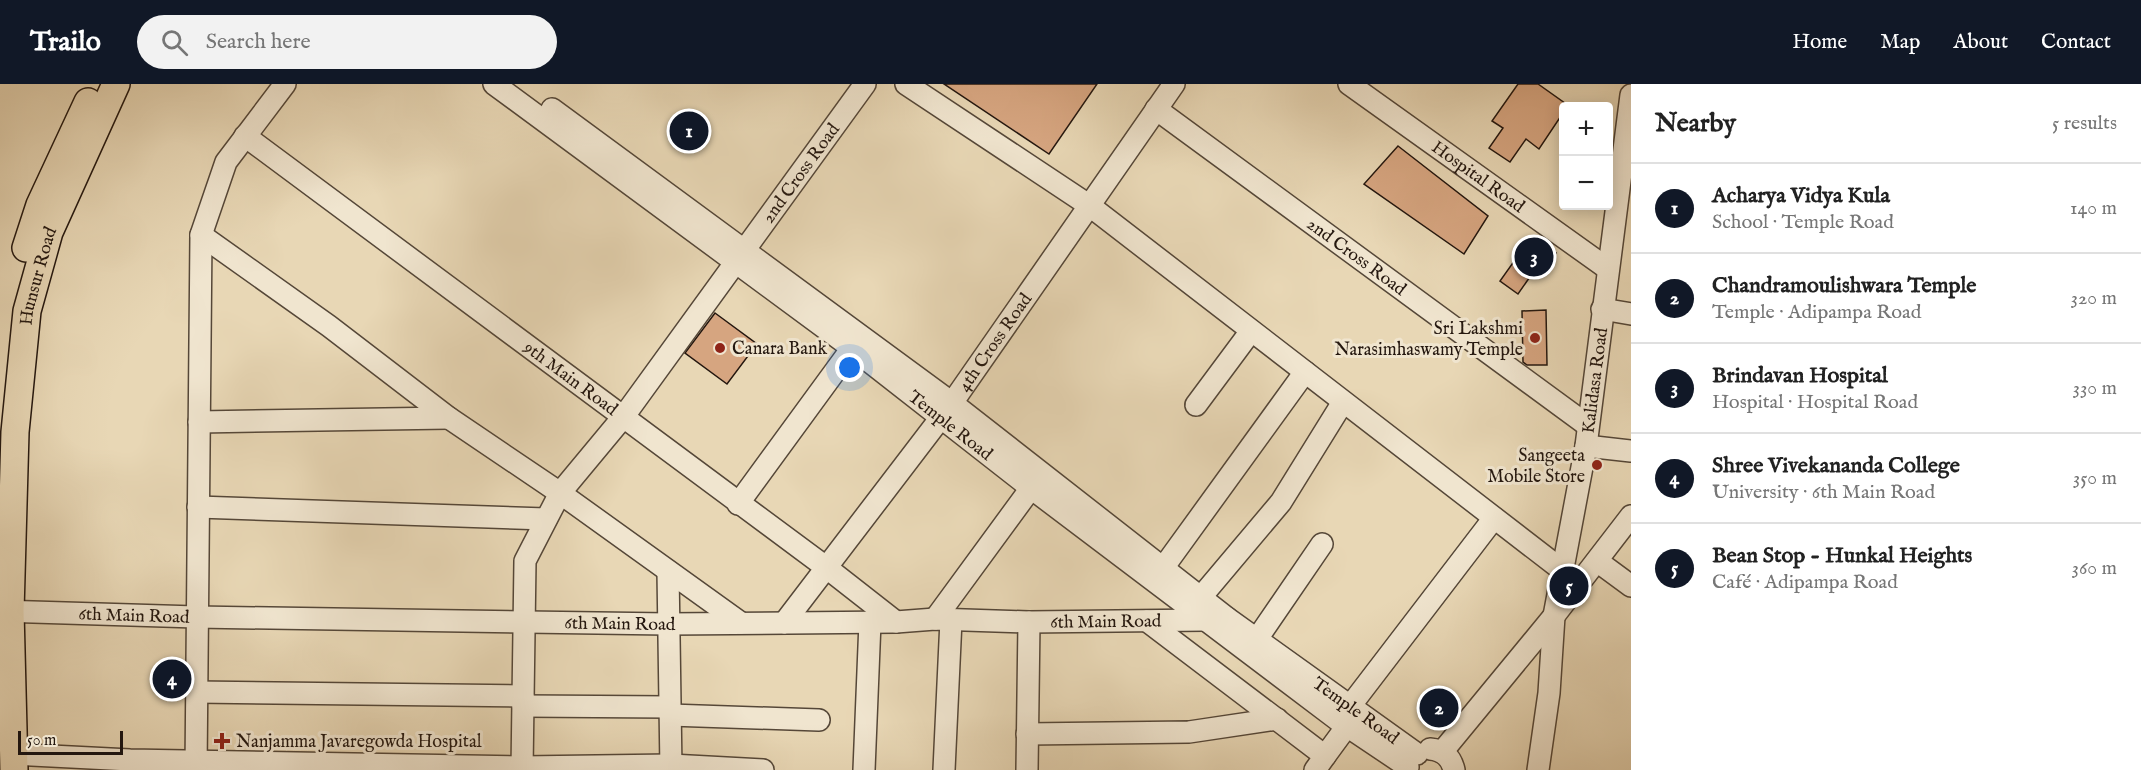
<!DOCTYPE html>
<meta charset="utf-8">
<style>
body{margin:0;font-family:"IM FELL English",serif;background:#f2f2f2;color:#222}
.controls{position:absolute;right:18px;top:18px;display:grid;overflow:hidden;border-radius:6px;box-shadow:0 3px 15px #0003}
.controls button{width:54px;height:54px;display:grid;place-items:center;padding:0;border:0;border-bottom:2px solid #e0e0e0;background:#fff;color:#222;font:30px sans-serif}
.scale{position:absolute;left:18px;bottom:15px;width:105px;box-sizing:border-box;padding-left:6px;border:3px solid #24170f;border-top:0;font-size:16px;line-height:21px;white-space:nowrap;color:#24170f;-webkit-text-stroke:4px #f0e5cf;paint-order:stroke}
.you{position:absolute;left:850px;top:284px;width:21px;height:21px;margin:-15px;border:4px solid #fff;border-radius:50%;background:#1a73e8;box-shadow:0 0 0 9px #1a73e833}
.badge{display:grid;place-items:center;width:39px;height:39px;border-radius:50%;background:#111827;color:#fff;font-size:20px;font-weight:700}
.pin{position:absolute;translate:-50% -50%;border:3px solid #fff;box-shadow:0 2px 6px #0006}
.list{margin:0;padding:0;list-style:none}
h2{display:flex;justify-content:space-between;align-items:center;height:78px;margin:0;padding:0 24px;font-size:26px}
h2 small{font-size:20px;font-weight:400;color:#767676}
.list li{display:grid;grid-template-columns:39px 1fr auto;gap:18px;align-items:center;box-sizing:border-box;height:90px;padding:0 24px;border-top:2px solid #e0e0e0}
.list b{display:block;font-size:22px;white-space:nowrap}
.list p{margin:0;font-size:20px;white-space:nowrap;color:#767676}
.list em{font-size:20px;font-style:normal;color:#767676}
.icon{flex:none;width:33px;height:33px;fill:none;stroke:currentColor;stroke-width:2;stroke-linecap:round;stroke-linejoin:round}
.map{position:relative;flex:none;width:1631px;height:686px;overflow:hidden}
header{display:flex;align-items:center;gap:36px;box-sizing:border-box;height:84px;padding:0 30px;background:#111827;color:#fff}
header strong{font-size:28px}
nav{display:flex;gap:33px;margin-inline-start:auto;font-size:21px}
.search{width:420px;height:54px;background:#f2f2f2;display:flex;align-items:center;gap:15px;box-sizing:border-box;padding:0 21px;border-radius:33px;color:#767676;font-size:22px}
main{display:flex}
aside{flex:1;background:#fff}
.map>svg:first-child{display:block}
.building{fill:#d6a580;stroke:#24170f;stroke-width:1.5}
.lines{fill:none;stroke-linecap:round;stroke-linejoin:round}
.minor-casing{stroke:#554738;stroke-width:24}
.major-casing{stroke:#24170f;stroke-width:30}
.minor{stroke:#f0e5cf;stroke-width:21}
.major{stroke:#e8d7b5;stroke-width:27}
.poi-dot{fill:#8f2418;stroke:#f0e5cf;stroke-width:2}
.labels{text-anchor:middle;stroke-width:6;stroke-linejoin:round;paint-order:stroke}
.street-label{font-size:18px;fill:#24170f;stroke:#f0e5cf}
.poi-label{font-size:18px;fill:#24170f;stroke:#f0e5cf;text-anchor:end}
</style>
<header>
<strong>Trailo</strong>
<div class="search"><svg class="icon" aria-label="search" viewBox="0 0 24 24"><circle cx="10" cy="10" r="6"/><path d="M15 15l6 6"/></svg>Search here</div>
<nav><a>Home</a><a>Map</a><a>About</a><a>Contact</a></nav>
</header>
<main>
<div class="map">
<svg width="1631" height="686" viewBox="0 0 1631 686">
<rect width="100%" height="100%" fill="#e8d7b5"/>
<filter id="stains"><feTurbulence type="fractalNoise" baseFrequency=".00333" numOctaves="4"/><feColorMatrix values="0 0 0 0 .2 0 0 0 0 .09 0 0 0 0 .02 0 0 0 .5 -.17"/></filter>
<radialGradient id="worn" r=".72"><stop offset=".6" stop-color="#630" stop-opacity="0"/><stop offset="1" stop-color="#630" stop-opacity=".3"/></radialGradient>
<!-- building -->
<g class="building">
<path d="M944,0H1097L1049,70Z"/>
<path d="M1518,0H1538L1569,22H1563V29L1539,65L1526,55L1510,78L1489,64L1503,44L1492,37Z"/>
<path d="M680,29L702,45L694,56L672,39Z"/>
<path d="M1398,62L1488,132L1464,170L1364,100Z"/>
<path d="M1532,152L1556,169L1538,190L1534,187L1518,210L1500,197Z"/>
<path d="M1546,226L1547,281H1527L1523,278L1522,227Z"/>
<path d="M715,229L757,260L727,300L685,269Z"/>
</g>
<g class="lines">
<defs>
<g id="minor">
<path id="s1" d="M494,0L852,264L1031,404L1338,636L1408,683"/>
<path d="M906,0L1090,122L1562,486"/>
<path id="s2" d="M1349,0L1608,185"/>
<path id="s3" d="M552,25L952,319L1227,534L1417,670"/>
<path id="s4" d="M1156,25L1587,341"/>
<path id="s5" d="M245,52L827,484L896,538"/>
<path d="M201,151L329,242L449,334L560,409L741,539"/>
<path d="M1602,225L1631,230"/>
<path d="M1196,321L1251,247"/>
<path d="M199,338L449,334"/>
<path d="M1586,362L1631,367"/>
<path d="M738,420L852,264"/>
<path d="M198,423L546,435"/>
<path d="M1597,477L1631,502"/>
<path d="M1163,484L1305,288"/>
<path d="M668,487L671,686"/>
<path d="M1201,513L1281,418L1343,318"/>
<path id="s6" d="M0,527L196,533L668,540L896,538L935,535L1029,538L1205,536L1227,534"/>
<path d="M935,535L1031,404"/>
<path d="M1147,537L1325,672L1315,686"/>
<path id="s7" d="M784,539L952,319L1174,0"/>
<path d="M1257,555L1322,460"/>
<path d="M196,608L523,612"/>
<path d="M523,622L670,623"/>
<path d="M670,631L819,636"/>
<path d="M1341,634L1494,434"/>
<path d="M1027,650L1189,648L1277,635"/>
<path d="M1430,665C1443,666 1451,673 1454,686"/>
<path d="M1442,668L1554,532L1631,432"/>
<path d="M12,670L130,676L522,683L671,681L763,686"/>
<path d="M1325,672L1347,642"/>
<path d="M196,686L201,151L226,78L285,0"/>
<path id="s8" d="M522,686L525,477L560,409L624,332L865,0"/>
<path d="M864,686L870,538"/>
<path d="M944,686L951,536"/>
<path d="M1027,686L1029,538"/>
<path id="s9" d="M1538,686L1549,609L1554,532L1586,362L1631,11"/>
</g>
<g id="major">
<path d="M26,164L40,121L88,18"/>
<path id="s10" d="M14,686L10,527L15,348L27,227L49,148L116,0"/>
</g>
</defs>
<!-- minor casing -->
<use href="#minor" class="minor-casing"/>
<!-- major casing -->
<use href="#major" class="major-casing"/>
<!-- minor -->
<use href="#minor" class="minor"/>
<!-- major -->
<use href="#major" class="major"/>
</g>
<!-- markers -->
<g class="poi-dot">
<circle cx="1535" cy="254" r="6"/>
<circle cx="720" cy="264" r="6"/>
<circle cx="1597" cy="381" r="6"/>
<path d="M219 648h6v6h6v6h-6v6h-6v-6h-6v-6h6z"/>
</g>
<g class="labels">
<!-- street labels -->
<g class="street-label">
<text dy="6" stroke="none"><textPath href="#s8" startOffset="686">2nd Cross Road</textPath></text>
<text dy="6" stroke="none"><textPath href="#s2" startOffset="159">Hospital Road</textPath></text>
<text dy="6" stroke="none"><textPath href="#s4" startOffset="249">2nd Cross Road</textPath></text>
<text dy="6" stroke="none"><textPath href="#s10" startOffset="496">Hunsur Road</textPath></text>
<text dy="6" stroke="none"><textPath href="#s7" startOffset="351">4th Cross Road</textPath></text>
<text dy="6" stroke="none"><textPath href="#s5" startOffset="406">9th Main Road</textPath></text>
<text dy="6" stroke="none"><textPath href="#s9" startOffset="394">Kalidasa Road</textPath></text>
<text dy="6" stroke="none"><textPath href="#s1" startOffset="570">Temple Road</textPath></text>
<text dy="6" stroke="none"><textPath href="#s6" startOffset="134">6th Main Road</textPath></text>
<text dy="6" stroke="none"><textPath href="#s6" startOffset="1106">6th Main Road</textPath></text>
<text dy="6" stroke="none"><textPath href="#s6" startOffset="620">6th Main Road</textPath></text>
<text dy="6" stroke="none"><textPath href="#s3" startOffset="1004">Temple Road</textPath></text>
</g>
<!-- poi labels -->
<g class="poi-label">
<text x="1523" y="250">Sri Lakshmi<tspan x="1523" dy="21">Narasimhaswamy Temple</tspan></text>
<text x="732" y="270" text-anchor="start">Canara Bank</text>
<text x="1585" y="377">Sangeeta<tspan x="1585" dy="21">Mobile Store</tspan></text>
<text x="236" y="663" text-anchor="start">Nanjamma Javaregowda Hospital</text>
</g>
</g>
<rect width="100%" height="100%" filter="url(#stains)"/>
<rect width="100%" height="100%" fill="url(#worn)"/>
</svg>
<div class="controls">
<button>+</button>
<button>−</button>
</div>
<div class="scale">50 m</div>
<div class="you"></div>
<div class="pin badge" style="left:689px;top:47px">1</div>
<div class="pin badge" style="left:1439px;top:624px">2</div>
<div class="pin badge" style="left:1534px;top:173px">3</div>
<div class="pin badge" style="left:172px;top:595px">4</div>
<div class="pin badge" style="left:1569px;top:502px">5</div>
</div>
<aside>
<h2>Nearby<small>5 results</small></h2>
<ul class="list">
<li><span class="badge">1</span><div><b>Acharya Vidya Kula</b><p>School · Temple Road</p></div><em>140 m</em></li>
<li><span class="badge">2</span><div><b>Chandramoulishwara Temple</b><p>Temple · Adipampa Road</p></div><em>320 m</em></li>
<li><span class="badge">3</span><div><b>Brindavan Hospital</b><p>Hospital · Hospital Road</p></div><em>330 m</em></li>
<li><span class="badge">4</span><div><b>Shree Vivekananda College</b><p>University · 6th Main Road</p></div><em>350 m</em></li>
<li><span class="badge">5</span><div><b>Bean Stop - Hunkal Heights</b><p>Café · Adipampa Road</p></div><em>360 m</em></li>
</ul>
</aside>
</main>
